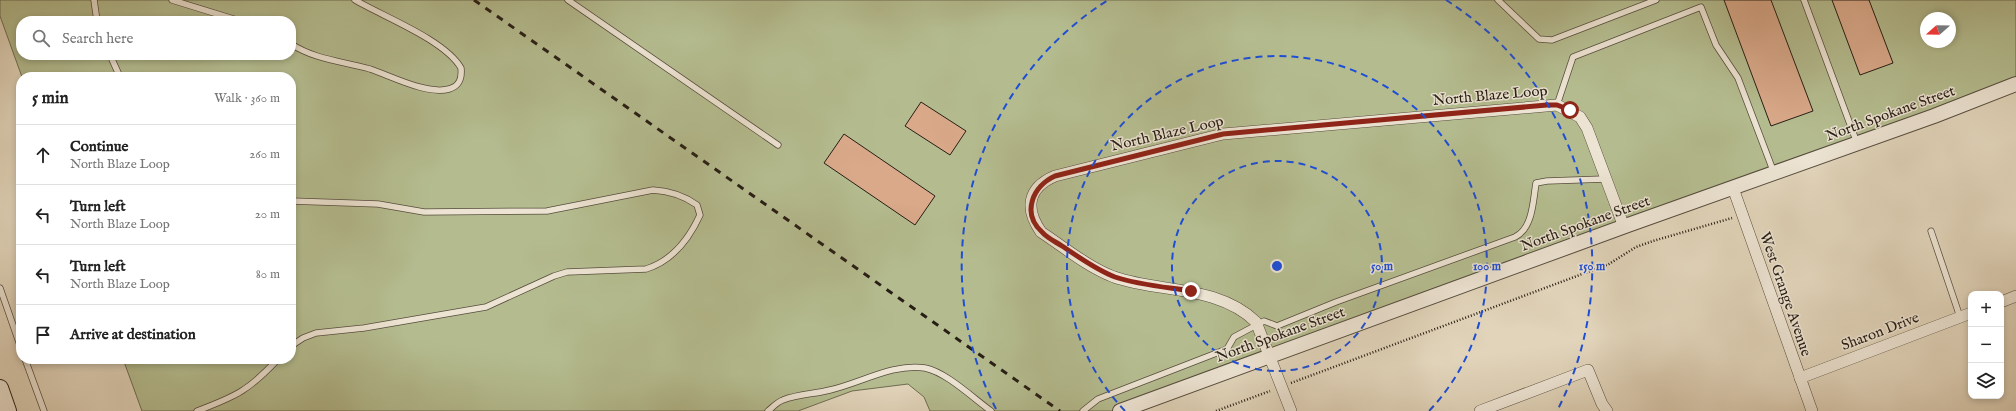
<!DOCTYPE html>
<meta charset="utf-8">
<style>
body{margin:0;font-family:"IM FELL English",serif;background:#f6f6f6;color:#222}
.controls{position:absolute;right:12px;bottom:12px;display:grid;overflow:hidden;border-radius:8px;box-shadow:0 2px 6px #0003}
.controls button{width:36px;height:36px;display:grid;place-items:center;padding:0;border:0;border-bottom:1px solid #e0e0e0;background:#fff;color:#222;font:20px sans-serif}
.compass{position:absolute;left:1920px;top:12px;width:36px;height:36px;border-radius:50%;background:#fff;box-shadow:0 2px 6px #0003;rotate:250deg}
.stop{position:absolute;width:12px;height:12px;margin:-9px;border:3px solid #8f2418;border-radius:50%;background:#fff}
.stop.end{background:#8f2418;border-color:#fff;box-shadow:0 1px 4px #0008}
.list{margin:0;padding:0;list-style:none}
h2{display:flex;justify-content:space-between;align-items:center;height:52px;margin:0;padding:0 16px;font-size:17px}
h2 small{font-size:13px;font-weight:400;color:#767676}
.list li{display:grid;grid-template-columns:26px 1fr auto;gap:12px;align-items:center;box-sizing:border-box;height:60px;padding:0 16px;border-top:1px solid #e0e0e0}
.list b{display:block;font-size:15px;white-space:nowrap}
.list p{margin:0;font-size:13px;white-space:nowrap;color:#767676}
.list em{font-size:13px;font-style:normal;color:#767676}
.icon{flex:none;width:22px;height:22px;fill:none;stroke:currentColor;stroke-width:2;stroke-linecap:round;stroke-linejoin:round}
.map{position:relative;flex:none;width:2016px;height:411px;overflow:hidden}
.search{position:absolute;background:#fff;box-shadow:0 2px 6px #0003;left:16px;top:16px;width:280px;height:44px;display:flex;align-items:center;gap:10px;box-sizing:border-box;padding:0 14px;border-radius:16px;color:#767676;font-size:15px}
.panel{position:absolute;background:#fff;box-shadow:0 2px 6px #0003;left:16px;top:72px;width:280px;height:292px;border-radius:16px}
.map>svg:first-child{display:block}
.green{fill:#b4bc8f;stroke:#6e6d52;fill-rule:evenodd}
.building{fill:#d9a98a;stroke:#271e15}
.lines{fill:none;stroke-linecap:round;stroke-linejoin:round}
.service-casing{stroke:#564c3e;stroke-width:7}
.minor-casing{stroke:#564c3e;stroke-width:12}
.tertiary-casing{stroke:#564c3e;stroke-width:16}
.secondary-casing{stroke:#271e15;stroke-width:18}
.path{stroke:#271e15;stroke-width:2.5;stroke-dasharray:1 2;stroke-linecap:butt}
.service{stroke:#ece3d2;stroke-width:5.5}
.minor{stroke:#ece3d2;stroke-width:11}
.tertiary{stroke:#ece3d2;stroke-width:14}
.secondary{stroke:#ece3d2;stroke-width:16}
.rail{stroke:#271e15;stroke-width:3;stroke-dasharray:7 7;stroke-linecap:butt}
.route{stroke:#8f2418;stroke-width:5}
.ring{fill:none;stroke:#1d4ed8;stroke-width:2;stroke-dasharray:7 5}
.labels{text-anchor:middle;stroke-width:3;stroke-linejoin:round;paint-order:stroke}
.street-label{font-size:15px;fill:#271e15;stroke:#ece3d2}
.centre{fill:#1d4ed8;stroke:#ece3d2;stroke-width:2}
.ring-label{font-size:12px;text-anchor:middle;font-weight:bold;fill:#1d4ed8;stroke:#ece3d2;stroke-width:3;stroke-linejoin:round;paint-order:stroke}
</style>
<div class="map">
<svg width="2016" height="411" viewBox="0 0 2016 411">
<rect width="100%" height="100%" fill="#e1d4ba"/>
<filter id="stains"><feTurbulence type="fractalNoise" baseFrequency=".005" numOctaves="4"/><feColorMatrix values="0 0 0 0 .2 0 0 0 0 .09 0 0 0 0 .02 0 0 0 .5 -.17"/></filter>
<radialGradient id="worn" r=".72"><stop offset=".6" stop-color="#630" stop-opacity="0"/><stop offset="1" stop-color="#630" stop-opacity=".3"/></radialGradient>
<!-- green -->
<path class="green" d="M0,0H2016V84L1120,411H930L924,397L908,384L852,391L798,411H142L123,359H291V77H22L0,16ZM1926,18H1950V42H1926ZM21,21H291V55H21Z"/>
<!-- building -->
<g class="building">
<path d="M1724,0H1771L1813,111L1771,126Z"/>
<path d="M1832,0H1869L1893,63L1860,75Z"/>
<path d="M921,102L966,131L950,155L905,126Z"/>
<path d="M844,134L935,196L915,225L824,163Z"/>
</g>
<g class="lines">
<defs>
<g id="service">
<path d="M94,0L97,21"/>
<path d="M172,0L240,21"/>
<path d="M568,0L778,145"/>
<path d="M1498,0L1539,39L1552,40L1656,0"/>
<path d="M1804,0L1857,143"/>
<path d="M291,44C316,60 342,61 370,69C391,76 427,95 449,89C460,86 462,78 461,68C445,40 384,17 355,0"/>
<path d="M110,55L120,77"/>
<path d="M1557,105L1573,57L1701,7L1716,45L1738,78L1774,173"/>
<path d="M291,201L378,204L424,212L547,211L653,190C670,191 683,195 697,205L700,215C689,239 672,261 646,269L567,272L554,276L486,307L364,328L316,333L303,338L291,346"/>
<path d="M1931,231L1960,317"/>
<path d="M0,288L21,348"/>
<path d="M25,359L44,411"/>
<path d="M197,411C237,396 249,390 278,359"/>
<path d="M768,411C773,407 777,402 783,400C798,394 815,394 830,390C861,383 893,363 925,368C946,372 973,398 991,411"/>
<path d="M1083,411L1098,399L1227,349L1234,337L1264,321L1277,326L1336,302L1515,237C1533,228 1533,201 1536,183L1547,181L1605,179"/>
</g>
<g id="minor">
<path d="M1733,188L1812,411"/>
<path d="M2001,302L2016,296"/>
<path d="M1800,378L1971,313"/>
<path d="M1291,411L1256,322C1218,285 1160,293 1114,277C1088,267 1065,248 1041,232C1025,209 1027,188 1055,176L1223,134L1557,105L1580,117L1587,128L1624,227"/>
<path d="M1480,411L1588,370L1602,404L1607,411"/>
</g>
<path id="tertiary" d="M1120,411L1628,225L1934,116L2016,84"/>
<path id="secondary" d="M0,388L8,411"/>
</defs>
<!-- service casing -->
<use href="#service" class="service-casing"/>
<!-- minor casing -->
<use href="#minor" class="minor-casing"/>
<!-- tertiary casing -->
<use href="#tertiary" class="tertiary-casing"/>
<!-- secondary casing -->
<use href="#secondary" class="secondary-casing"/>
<!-- path -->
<g class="path">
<path d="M1291,383L1609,264L1636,247L1653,241L1732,218"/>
<path d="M1216,411L1270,391"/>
</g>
<!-- service -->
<use href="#service" class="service"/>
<!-- minor -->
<use href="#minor" class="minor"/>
<!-- tertiary -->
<use href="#tertiary" class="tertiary"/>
<!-- secondary -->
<use href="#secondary" class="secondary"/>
<!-- rail -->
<path class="rail" d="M474,0L1060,411"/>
</g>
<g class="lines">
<!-- route -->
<path class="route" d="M1191,291C1165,287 1139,285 1115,277C1096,270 1079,257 1062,246C1056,242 1047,238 1042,232C1021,213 1033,186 1055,176L1223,134L1547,105H1557L1570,110"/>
</g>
<!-- distance rings -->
<g class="ring">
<circle cx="1277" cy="266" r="105"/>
<path d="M1125 411A210 210 0 1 1 1429 411"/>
<path d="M996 409A315 315 0 0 1 1108 0M1446 0A315 315 0 0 1 1558 409"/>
</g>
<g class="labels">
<!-- street labels -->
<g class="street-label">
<text transform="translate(1490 95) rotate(-5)" y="5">North Blaze Loop</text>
<text transform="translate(1890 113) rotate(-20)" y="5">North Spokane Street</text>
<text transform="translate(1167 133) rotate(-13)" y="5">North Blaze Loop</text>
<text transform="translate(1585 223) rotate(-20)" y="5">North Spokane Street</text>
<text transform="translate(1786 294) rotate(71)" y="5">West Grange Avenue</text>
<text transform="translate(1880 331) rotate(-21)" y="5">Sharon Drive</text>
<text transform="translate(1280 334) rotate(-20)" y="5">North Spokane Street</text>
</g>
</g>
<circle cx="1277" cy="266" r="6" class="centre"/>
<g class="ring-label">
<text x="1382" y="270">50 m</text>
<text x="1487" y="270">100 m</text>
<text x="1592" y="270">150 m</text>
</g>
<rect width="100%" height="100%" filter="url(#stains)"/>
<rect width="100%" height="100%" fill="url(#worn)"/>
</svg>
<div class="controls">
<button>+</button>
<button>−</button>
<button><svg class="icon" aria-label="layers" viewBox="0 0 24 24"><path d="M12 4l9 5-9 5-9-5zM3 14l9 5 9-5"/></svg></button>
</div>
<svg class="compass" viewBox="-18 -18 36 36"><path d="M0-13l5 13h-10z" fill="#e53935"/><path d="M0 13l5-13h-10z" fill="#767676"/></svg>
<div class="stop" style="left:1570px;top:110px"></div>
<div class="stop end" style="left:1191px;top:291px"></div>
<div class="search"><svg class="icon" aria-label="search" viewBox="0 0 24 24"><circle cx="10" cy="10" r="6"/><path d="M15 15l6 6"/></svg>Search here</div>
<section class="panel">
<h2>5 min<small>Walk · 360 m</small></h2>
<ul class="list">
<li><svg class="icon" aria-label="ahead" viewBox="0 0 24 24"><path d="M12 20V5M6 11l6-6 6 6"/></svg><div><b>Continue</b><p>North Blaze Loop</p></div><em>260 m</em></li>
<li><svg class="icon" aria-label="left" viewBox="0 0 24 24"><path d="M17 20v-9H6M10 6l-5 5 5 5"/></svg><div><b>Turn left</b><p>North Blaze Loop</p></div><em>20 m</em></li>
<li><svg class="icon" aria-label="left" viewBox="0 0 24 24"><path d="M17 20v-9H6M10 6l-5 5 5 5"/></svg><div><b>Turn left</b><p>North Blaze Loop</p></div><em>80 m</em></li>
<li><svg class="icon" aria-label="arrive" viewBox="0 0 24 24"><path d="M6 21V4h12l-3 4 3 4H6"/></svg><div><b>Arrive at destination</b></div></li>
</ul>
</section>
</div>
